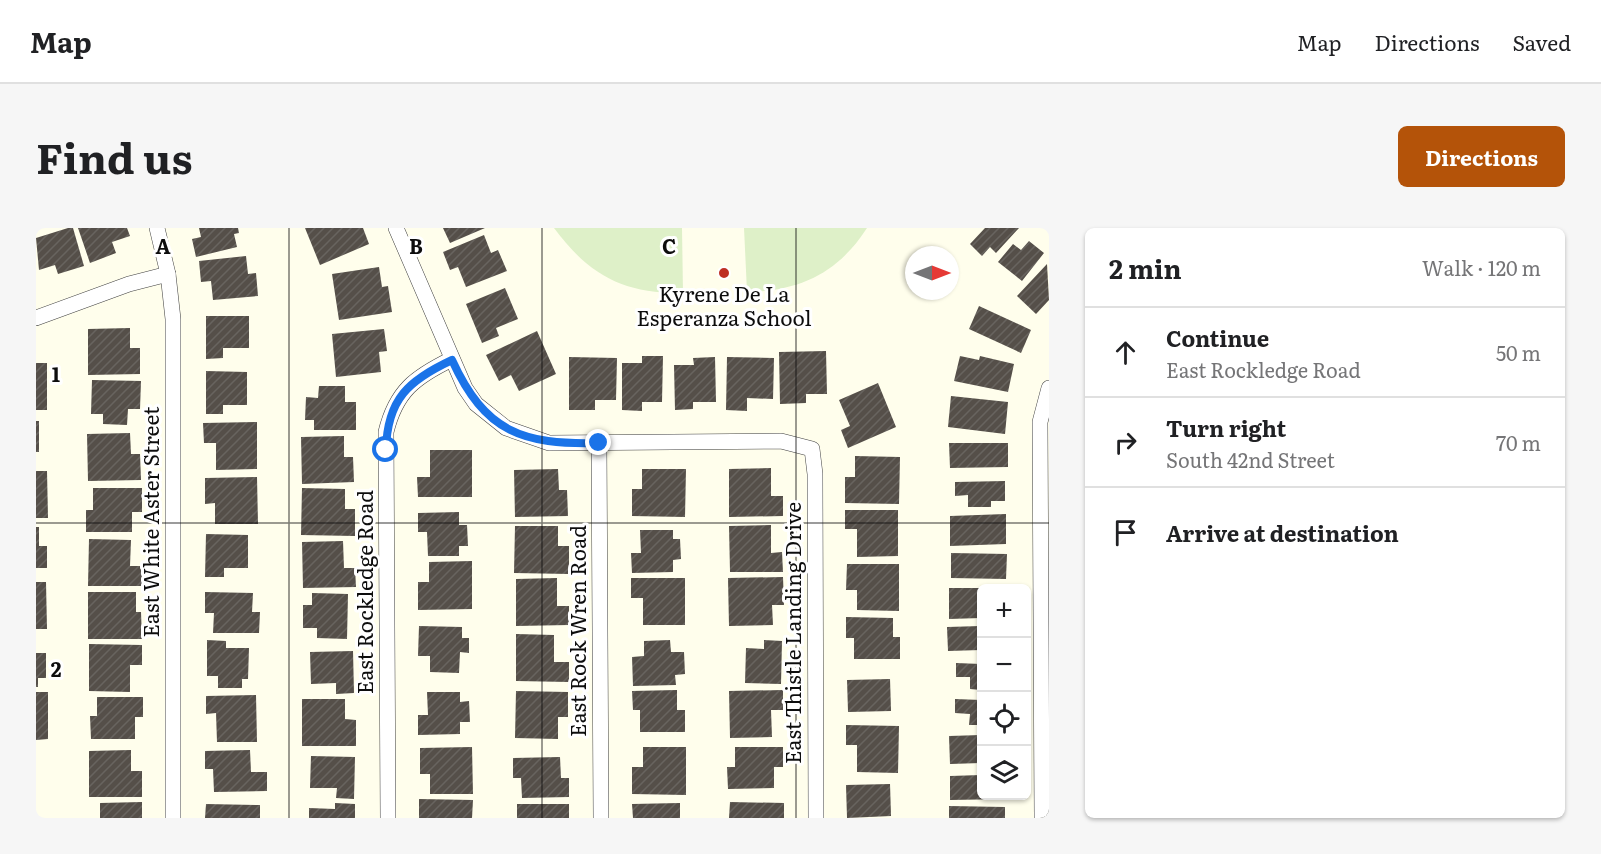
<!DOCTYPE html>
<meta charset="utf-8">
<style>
body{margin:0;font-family:Literata,serif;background:#f6f6f6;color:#202124}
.controls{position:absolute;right:18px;bottom:18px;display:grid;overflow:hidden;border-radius:9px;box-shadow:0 2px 4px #0004}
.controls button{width:54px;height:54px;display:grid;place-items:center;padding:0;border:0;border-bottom:2px solid #e0e0e0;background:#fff;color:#202124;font:30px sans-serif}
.compass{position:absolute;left:869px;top:18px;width:54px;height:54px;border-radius:50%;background:#fff;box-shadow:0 2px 4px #0004;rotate:90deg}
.stop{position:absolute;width:18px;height:18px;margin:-14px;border:4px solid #1a73e8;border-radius:50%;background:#fff}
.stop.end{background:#1a73e8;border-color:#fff;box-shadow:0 2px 6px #0008}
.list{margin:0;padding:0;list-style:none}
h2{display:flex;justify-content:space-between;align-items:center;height:78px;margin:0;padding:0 24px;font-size:26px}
h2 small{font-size:20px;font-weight:400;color:#757577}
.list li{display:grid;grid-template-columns:39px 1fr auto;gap:18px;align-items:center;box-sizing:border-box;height:90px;padding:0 24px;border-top:2px solid #e0e0e0}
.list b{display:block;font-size:22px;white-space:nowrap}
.list p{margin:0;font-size:20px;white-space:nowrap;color:#757577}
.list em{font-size:20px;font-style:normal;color:#757577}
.icon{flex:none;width:33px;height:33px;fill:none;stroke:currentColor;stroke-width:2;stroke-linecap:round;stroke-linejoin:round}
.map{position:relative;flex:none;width:1013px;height:590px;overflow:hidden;border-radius:9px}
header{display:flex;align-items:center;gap:36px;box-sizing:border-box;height:84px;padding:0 30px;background:#fff;border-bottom:2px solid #e0e0e0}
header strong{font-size:28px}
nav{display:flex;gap:33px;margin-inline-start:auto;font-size:21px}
.intro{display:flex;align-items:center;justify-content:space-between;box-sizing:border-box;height:144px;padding:0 36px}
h1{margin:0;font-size:42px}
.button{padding:15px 27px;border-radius:9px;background:#b45309;color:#fff;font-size:21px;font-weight:700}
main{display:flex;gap:36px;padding:0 36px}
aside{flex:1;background:#fff;border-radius:9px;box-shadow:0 2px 4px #0004}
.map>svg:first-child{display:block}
.pitch{fill:#def0c8}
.building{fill:url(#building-hatch)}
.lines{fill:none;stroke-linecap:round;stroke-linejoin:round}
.minor-casing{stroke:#404040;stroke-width:16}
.minor{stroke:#fff;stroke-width:15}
.route{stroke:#1a73e8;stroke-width:8}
.grid{fill:none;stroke:#0d0d0d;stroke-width:1.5;stroke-opacity:0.55}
.poi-dot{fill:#be2f24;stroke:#fff;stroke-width:2}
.labels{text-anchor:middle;stroke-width:6;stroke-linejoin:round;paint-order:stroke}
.poi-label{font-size:21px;fill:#0d0d0d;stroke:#fff}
.street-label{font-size:21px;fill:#0d0d0d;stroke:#fff}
.grid-label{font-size:20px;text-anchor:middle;font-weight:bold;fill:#0d0d0d;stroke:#fff;stroke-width:6;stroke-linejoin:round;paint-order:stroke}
</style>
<header>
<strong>Map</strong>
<nav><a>Map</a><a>Directions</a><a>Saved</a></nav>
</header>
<div class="intro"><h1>Find us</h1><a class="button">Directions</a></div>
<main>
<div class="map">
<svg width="1013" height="590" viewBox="0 0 1013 590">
<defs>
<pattern id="building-hatch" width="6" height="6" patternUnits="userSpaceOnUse" patternTransform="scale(1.5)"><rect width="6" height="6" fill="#554f49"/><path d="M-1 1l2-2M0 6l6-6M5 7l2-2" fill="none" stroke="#68645f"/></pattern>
</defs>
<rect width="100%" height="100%" fill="#fffeec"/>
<!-- pitch -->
<g class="pitch">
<path d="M518,0H646L647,65C587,66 553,47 518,0Z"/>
<path d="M708,0H831C802,45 764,63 711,64Z"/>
</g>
<!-- building -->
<g class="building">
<path d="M32,0H37L48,38L22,46L19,37L3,42L0,10Z"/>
<path d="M42,0H91L94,8L76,14L80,25L54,35Z"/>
<path d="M163,0H202L203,5L198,6L201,19L160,29L156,11L165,9Z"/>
<path d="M269,0H327L333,16L284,37Z"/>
<path d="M407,0H449L414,15Z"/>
<path d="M949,0H983L960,25L954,19L946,28L934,16Z"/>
<path d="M448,7L455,25L462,22L471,43L430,59L422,39L414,42L407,24Z"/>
<path d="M993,13L1008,25L986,53L962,34L977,16L985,22Z"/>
<path d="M210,28L212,46L220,45L222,68L177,72L175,53L165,54L163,33Z"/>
<path d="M1011,36L1013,72L1000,86L981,68Z"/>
<path d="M343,39L346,59L352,58L356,84L303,92L296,46Z"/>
<path d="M469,60L482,91L460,100L463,108L446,115L430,76Z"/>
<path d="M943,78L995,102L985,125L933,101Z"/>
<path d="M170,88H213V120H187V130L170,131Z"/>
<path d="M94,100V120H104V146L52,147V101Z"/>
<path d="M348,101L351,123L343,124L345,144L300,149L296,106Z"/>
<path d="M501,103L520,146L483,163L475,147L463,153L450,127Z"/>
<path d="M790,123L791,166H770V175L744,176L743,124Z"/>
<path d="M606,128H627L626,174H606V183L586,182V135H606Z"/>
<path d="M924,128L943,132L944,128L978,136L972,164L918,153Z"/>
<path d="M533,129L581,130L580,172H559V182H533Z"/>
<path d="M679,129L680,174H657V181L639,182L638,137H658L657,130Z"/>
<path d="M691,129L738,130L737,171L711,170V183L690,182Z"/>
<rect x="0" y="135" width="11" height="47"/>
<path d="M170,143L211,144V177H187V186H170Z"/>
<path d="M56,152L105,153L104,181H92L91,197L67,196V186H55Z"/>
<path d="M842,155L860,199L812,220L805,202L814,198L803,172Z"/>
<path d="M283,158H309V174H320V202H278V192H269L270,169L282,170Z"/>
<path d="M915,168L972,174L969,206L912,199Z"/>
<rect x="0" y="193" width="3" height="31"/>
<path d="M221,194V241L180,242V215H168L167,195Z"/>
<path d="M94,205L95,226H104L105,252L52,253L51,206Z"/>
<path d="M308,208V229H317L318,254L266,256L265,209Z"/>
<path d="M913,215H972V239L914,240Z"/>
<path d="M394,222H436V269H382L381,249H394Z"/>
<path d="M819,228L864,229L863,276L809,275V249H819Z"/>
<path d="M735,240V268H747V288L693,289V241Z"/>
<path d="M522,241L523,262H531L532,288L479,289L478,242Z"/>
<path d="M606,241H650L649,289L596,288V261H606Z"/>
<path d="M0,243H11L12,290H0Z"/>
<path d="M221,249L222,296H179V275L169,276V250Z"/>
<path d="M969,253V273H955V279H932V267L919,268V254Z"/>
<path d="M57,260H106V284H96V304H50V282H57Z"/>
<path d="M266,260L309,261V281H319V308L265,307Z"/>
<path d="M809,282H862V328L821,329V301H809Z"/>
<path d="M423,284V297H431L432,318H423V328H392L391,304H382V285Z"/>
<path d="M970,286V316L914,318V288Z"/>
<path d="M735,297V325L746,324L747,344H694L693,298Z"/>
<path d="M479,298H522V318H533V346L478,345Z"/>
<path d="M0,299H3V318H11V340H0Z"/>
<path d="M604,302H637V311H644L645,331L637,332V344L596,345L595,325H605Z"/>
<path d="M170,306L212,307V340H188V349H169Z"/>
<path d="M53,311L95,312L94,338H106V358H52Z"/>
<path d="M307,313L308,340H319L320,359L267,360L266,314Z"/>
<path d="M915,325L971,326L970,351L915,350Z"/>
<path d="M436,333V381L382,382V354H393V334Z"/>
<path d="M811,336H863V383L821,382V362H810Z"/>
<path d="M747,349L748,377H736L737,397L693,398L692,350Z"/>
<path d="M521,350V378H533V397L480,398V351Z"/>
<path d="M595,350H649V397H607V370H595Z"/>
<path d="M0,354H10L11,401H0Z"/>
<path d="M913,360H945V390L913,391Z"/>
<path d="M52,364H100V384H105L106,411H52Z"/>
<path d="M169,364L217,365L216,384H224L223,405H177L178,385H169Z"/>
<path d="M276,365L312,366L311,411L281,410V400H267V377H276Z"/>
<path d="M810,389L857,390V409H864V431H818V410H810Z"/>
<path d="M383,398L426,399V410H433V425L424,424L423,445L394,444V428H382Z"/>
<path d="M945,398V422L912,423L911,399Z"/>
<path d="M480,406L518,407V434H533V454L480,453Z"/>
<path d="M171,412L190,413V420H213L212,451H206V460H182V448H171Z"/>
<path d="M634,412L635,424H648L649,446L639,447L640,457L597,458L596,429L608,428V413Z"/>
<path d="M728,412L746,413L745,456L709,455L710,420L728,421Z"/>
<path d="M53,416L106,417V437H94V464L53,463Z"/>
<path d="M317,423L318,465L300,466V455L275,456L274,424Z"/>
<path d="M0,425H10V450H2V459H0Z"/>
<path d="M920,435L945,436V462L934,461V449H920Z"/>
<path d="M854,451L855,483L812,484L811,452Z"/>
<path d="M641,462V482H649V504H604V482H597L596,463Z"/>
<path d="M747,462V482H735L736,509L694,510L693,463Z"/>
<path d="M480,463L532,464V489H522V511L479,510Z"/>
<path d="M0,464H12V511L0,512Z"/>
<path d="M391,464H424V474L433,473L434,494H424V506L382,507V487H392Z"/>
<path d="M220,467L221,514H181L180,485L170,486V468Z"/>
<path d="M61,469H107V489H99V511H55L54,488H61Z"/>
<path d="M266,471H309V491L320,492V518H266Z"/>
<path d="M919,471L945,472V497H933L934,486L919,485Z"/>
<path d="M810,497L863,498L862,545L821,544V517H810Z"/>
<path d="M945,507V535L914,536L913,508Z"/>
<path d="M436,519L437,566H394V546H384V520Z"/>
<path d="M607,519H650V567L596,566V539H607Z"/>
<path d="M699,519H747V539H738V560L692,561L691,539H699Z"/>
<path d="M95,522V543H106V569H53V523Z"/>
<path d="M214,522L215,544H231V563L178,564L177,541H169V523Z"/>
<path d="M275,528L319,529L318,571L300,570L301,560H274Z"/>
<path d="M524,529L525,550H533V569L486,570L485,550H477V530Z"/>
<path d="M945,547V568H973V571L914,572V548Z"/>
<path d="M854,556L855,588L811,590L810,557Z"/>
<path d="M383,571L437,572L436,590H383Z"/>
<path d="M106,574V590H64V575Z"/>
<path d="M694,574L748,575V590H693Z"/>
<path d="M299,575L319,576V590H273V580L299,581Z"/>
<path d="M644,575V590H597L596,576Z"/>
<path d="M170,576L224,577V590H169Z"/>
<rect x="481" y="576" width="52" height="14"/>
<path d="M913,578L969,579V590H913Z"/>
</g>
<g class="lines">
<defs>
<g id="minor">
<path d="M121,0L132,46L137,91V590"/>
<path d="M360,0L429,160L440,176L470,200L513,215L745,213L776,221L779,246L780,590"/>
<path d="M0,90L93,56L132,46"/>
<path d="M563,215L565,590"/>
<path d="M352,590L350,204C360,163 379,149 416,131"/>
<path d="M1006,590L1004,194L1013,160"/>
</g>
</defs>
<!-- minor casing -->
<use href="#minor" class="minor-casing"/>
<!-- minor -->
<use href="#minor" class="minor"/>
</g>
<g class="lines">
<!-- route -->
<path class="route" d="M350,222C351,171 373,152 416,132C449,204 486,217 563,215"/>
</g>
<!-- grid -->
<path class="grid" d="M253,0V590M506,0V590M760,0V590M0,295H1013"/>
<!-- markers -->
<circle class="poi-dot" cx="688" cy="45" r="6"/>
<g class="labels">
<!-- poi labels -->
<g class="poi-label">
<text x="688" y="74">Kyrene De La<tspan x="688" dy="24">Esperanza School</tspan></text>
</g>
<!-- street labels -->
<g class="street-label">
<text transform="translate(116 294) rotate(-90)" y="7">East White Aster Street</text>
<text transform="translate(330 364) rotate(-90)" y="7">East Rockledge Road</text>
<text transform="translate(543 403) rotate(-90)" y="7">East Rock Wren Road</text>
<text transform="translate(758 405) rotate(-90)" y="7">East Thistle Landing Drive</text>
</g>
</g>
<g class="grid-label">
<text x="127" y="26">A</text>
<text x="380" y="26">B</text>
<text x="633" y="26">C</text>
<text x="20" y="154">1</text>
<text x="20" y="449">2</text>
</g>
</svg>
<div class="controls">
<button>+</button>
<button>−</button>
<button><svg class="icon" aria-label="locate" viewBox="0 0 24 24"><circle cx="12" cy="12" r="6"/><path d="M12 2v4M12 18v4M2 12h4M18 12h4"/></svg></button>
<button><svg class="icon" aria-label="layers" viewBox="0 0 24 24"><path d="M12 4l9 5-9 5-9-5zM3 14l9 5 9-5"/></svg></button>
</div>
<svg class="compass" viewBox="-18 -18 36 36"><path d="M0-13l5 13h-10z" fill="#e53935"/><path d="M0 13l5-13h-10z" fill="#757577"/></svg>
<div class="stop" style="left:350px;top:222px"></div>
<div class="stop end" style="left:563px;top:215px"></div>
</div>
<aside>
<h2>2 min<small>Walk · 120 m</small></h2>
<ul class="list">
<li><svg class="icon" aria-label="ahead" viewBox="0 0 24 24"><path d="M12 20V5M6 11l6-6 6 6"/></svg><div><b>Continue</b><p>East Rockledge Road</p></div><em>50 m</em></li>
<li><svg class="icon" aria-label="right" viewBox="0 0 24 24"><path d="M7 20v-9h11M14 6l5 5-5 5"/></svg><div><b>Turn right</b><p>South 42nd Street</p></div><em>70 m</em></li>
<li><svg class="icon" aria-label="arrive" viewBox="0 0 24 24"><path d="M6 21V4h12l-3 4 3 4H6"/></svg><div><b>Arrive at destination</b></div></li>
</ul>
</aside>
</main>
